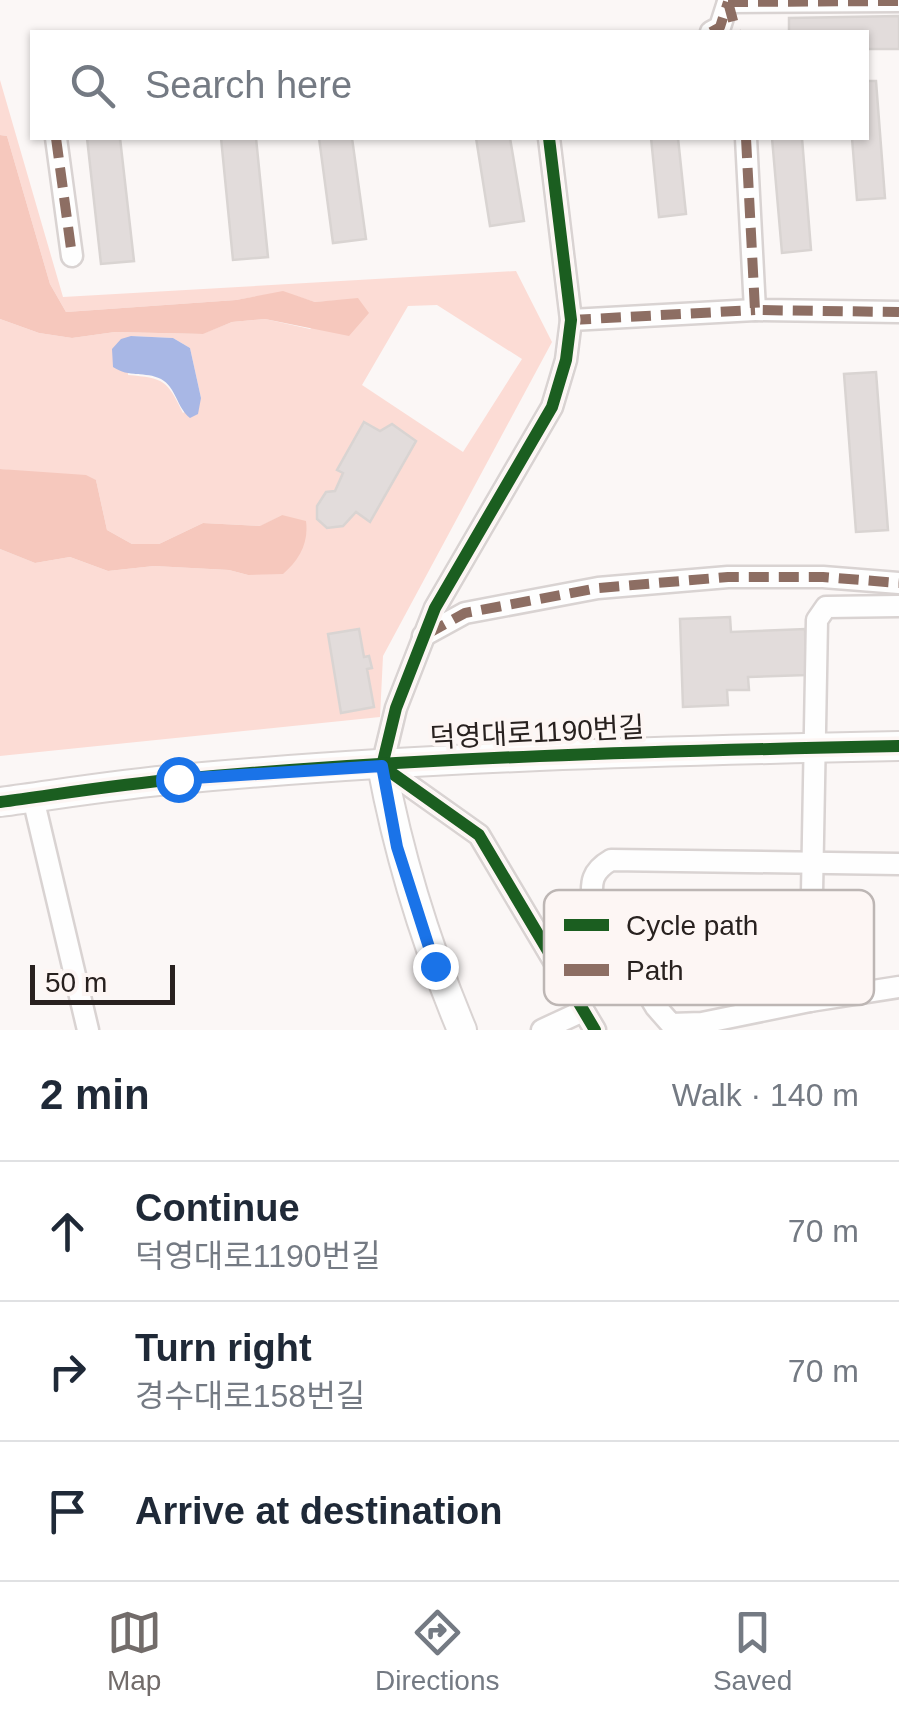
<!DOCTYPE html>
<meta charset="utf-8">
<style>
body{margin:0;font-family:Arial,"Noto Sans KR",sans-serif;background:#f6f6f7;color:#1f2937}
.scale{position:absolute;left:30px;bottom:25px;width:145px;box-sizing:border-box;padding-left:10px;border:5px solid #28211f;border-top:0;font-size:28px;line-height:35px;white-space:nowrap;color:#28211f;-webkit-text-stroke:8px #fdf6f4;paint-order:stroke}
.stop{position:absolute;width:30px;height:30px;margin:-22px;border:8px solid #1a73e8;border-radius:50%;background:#fff}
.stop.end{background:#1a73e8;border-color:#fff;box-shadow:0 2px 10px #0008}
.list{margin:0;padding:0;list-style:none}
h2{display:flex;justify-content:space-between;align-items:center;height:130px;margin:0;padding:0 40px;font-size:42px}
h2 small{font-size:32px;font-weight:400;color:#747a83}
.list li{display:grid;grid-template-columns:65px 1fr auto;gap:30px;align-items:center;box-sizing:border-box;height:140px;padding:0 40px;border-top:2px solid #e0e1e3}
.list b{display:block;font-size:38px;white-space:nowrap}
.list p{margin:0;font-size:32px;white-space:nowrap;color:#747a83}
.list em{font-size:32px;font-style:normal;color:#747a83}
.icon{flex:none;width:55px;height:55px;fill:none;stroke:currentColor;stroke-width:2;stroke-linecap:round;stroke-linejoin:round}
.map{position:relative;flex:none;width:899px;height:1030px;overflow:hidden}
.search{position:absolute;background:#fff;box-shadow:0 2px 8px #0004;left:30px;right:30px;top:30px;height:110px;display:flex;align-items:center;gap:25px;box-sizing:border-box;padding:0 35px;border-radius:0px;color:#747a83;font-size:38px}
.sheet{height:550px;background:#fff}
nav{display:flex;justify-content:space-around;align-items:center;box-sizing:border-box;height:140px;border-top:2px solid #e0e1e3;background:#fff;font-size:28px;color:#747a83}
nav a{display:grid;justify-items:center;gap:5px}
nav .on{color:#726c6a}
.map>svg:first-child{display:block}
.green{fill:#fcdcd5;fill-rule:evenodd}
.forest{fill:#f6c8bd}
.water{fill:#a8b7e5}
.building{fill:#e2dcdb;stroke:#d9d4d2;stroke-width:2.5}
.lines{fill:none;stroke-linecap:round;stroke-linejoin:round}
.street-casing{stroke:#d9d3d2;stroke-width:25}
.secondary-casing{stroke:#d9d3d2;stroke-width:32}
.street{stroke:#fefefe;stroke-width:20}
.secondary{stroke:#fefefe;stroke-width:28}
.quiet{stroke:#8d6e63;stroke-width:10;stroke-dasharray:20 10;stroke-linecap:butt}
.cycleway-casing{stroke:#fdf6f4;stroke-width:19}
.cycleway{stroke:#1b5e20;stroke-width:12}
.route{stroke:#1a73e8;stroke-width:12}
.labels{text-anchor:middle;stroke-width:8;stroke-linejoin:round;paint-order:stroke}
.street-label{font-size:28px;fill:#28211f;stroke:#fdf6f4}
.key{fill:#fdf6f4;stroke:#bdb6b4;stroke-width:2.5}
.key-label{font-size:28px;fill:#28211f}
</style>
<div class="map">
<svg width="899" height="1030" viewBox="0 0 899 1030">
<rect width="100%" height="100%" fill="#fbf7f6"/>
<!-- green -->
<path class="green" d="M0,80L63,297L516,271L552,342L383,656L380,717L0,756V549L35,563L70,557L108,571L154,566L229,570L248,575L282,515L261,526L203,523L159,544H132L107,530L96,480L0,469V319L39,333L72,338L115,332L202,334L232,322L265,319L310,329L358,299L315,302L283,292L236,300L66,312L50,284L7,136L0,135ZM437,305L522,359L463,452L362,385L408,306ZM131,336L173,338L190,348L201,398L183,413C167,380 164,378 128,375Z"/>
<!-- forest -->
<g class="forest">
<path d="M0,135L7,136L50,284L66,312L236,300L283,291L315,302L358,298L369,313L349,336L265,319L232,322L203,334L115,332L72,338L39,333L0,319Z"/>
<path d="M0,469L86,475L96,480L107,530L132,544H159L203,523L260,526L282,515L306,521C309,543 299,560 283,574L248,575L229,570L154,566L108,571L70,557L35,563L0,549Z"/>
</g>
<!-- water -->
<path class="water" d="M131,336L173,338L190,348L201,398L198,414L190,418C177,408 176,387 161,379C145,371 129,378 113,367L112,349L121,339Z"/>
<!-- building -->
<g class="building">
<path d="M899,16V49H866V32H789V18Z"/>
<path d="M866,81H876L885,198L857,200L852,138H866Z"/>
<path d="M87,138H120L134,261L101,264Z"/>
<path d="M221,138H256L268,257L233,260Z"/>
<path d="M319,138H352L366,239L333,243Z"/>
<path d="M476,138H510L524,221L490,226Z"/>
<path d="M651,138H678L686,214L659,217Z"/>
<path d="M772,138H802L811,250L782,253Z"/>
<path d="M876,372L888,530L856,532L844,374Z"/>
<path d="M364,422L380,431L392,424L416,441L370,522L356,512L343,526L327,528L317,519V506L326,492L335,491L343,473L337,470Z"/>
<path d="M730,617L731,632L805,629L806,675L748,677L749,690H727L728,705L683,707L680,619Z"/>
<path d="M359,629L364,657L369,656L372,668L367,669L374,707L341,713L328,634Z"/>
</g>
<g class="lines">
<defs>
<g id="street">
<path d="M728,2L899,1"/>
<path d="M711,32L720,27L728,2"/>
<path d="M56,138L72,256"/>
<path d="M549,138L571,320L566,360L552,407L435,608L396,708L382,766L479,835L595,1030"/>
<path d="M746,138L755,310L899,312"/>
<path d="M571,320L755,310"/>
<path d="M423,636L465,613L598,588L728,577H823L899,583"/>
<path d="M33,798L88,1030"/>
<path d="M899,864L611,860C592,871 590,882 593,903L656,1007L671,1024L702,1023L810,1001L899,987"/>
<path d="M810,1001L817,620L826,607L899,606"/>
<path d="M542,1030L583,1011"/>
</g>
<g id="secondary">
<path d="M382,766C399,857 426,944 462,1030"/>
<path d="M0,802C60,794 120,784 180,779C419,757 659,751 899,746"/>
</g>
</defs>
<!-- street casing -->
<use href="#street" class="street-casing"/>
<!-- secondary casing -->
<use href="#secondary" class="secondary-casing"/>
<!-- street -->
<use href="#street" class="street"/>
<!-- secondary -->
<use href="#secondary" class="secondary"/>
<!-- quiet -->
<g class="quiet">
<path d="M728,2L899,1"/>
<path d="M728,2L736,32"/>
<path d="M711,32L720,27L728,2"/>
<path d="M56,138L72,256"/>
<path d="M746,138L755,310L899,312"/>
<path d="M571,320L755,310"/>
<path d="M427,634L465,613L598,588L728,577H823L899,583"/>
</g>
<defs>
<g id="cycleway">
<path d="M549,138L571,320L566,360L552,407L435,608L396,708L382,766L479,835L595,1030"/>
<path d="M0,802C60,794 120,784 180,779C419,757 659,751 899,746"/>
</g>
</defs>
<!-- cycleway casing -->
<use href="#cycleway" class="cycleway-casing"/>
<!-- cycleway -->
<use href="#cycleway" class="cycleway"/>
</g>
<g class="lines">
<!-- route -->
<path class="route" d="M178,779L382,766L397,847L435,966"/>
</g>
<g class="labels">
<!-- street labels -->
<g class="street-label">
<text transform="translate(537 732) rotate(-3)" y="10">덕영대로1190번길</text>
</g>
</g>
<!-- legend -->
<rect x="544" y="890" width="330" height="115" rx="15" class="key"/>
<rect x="564" y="919" width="45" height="12" fill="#1b5e20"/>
<rect x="564" y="964" width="45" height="12" fill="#8d6e63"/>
<g class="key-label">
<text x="626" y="935">Cycle path</text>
<text x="626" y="980">Path</text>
</g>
</svg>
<div class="scale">50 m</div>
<div class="stop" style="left:178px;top:779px"></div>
<div class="stop end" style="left:435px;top:966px"></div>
<div class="search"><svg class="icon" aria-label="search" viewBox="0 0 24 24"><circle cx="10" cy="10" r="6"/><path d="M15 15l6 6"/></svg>Search here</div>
</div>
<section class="sheet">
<h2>2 min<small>Walk · 140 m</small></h2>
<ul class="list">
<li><svg class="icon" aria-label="ahead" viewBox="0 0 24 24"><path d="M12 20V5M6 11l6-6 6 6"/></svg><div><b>Continue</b><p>덕영대로1190번길</p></div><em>70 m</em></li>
<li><svg class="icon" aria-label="right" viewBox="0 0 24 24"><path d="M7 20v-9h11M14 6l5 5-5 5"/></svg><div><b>Turn right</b><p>경수대로158번길</p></div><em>70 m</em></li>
<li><svg class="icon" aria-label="arrive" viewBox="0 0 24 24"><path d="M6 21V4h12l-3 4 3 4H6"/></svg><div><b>Arrive at destination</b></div></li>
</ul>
</section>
<nav>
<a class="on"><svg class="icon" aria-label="map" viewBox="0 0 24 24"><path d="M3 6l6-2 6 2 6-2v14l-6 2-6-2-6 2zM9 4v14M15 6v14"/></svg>Map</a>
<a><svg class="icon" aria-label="directions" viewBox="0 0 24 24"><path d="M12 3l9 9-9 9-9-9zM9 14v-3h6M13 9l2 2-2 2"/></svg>Directions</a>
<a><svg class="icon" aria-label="saved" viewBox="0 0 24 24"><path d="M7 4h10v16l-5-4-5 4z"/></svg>Saved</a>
</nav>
